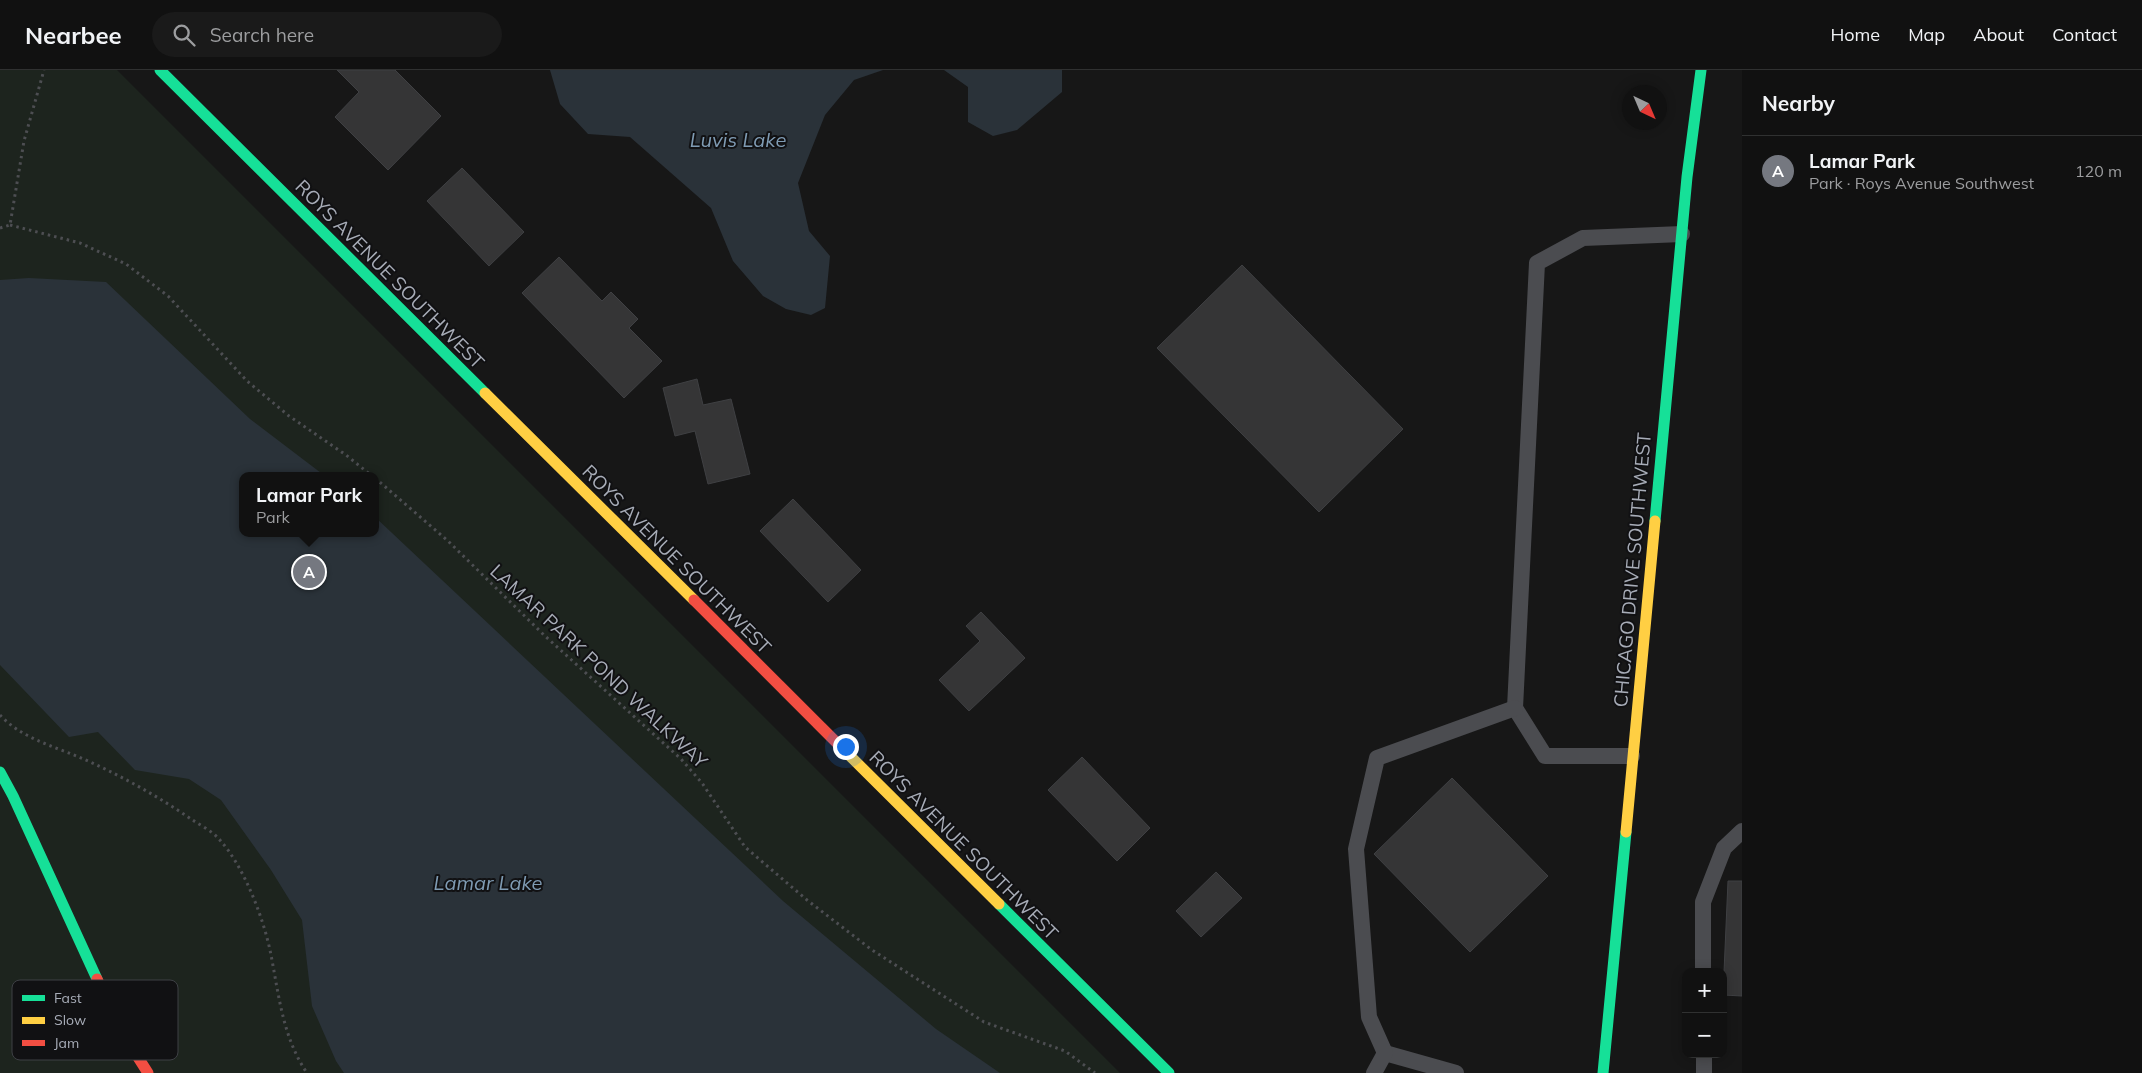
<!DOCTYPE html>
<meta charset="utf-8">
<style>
body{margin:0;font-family:Mulish,sans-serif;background:#1a1a1a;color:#f1f3f6}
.controls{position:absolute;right:15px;bottom:15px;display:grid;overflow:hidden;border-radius:10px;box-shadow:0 2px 12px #0003}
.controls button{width:45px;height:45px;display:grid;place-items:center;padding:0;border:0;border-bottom:1px solid #303131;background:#111;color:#f1f3f6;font:25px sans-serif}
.compass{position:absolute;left:1622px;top:15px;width:45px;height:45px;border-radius:50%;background:#111;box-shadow:0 2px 12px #0003;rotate:136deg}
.you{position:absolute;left:845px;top:676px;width:18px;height:18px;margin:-12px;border:4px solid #fff;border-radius:50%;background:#1a73e8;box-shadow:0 0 0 8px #1a73e833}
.badge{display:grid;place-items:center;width:32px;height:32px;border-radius:50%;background:#757880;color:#fff;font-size:16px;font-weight:700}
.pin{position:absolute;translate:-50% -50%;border:2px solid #fff;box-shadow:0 1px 5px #0006}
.popup{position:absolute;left:239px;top:402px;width:140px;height:65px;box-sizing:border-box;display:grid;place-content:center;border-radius:10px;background:#111;filter:drop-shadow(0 1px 4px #0005);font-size:16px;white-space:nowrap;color:#9c9d9f}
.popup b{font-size:19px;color:#f1f3f6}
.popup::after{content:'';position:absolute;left:50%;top:100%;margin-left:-10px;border:10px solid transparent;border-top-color:#111}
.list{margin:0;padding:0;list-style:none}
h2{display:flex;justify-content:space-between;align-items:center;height:65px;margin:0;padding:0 20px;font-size:21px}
h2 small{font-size:16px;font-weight:400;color:#9c9d9f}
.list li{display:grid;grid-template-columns:32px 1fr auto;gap:15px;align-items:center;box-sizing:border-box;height:70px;padding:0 20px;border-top:1px solid #303131}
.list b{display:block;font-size:19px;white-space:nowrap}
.list p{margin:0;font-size:16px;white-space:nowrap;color:#9c9d9f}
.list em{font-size:16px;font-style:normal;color:#9c9d9f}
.icon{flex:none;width:28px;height:28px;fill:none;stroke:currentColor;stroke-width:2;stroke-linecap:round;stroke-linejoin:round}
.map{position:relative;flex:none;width:1742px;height:1003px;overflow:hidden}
header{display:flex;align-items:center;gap:30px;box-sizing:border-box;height:70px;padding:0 25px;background:#111;border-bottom:1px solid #303131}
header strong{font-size:24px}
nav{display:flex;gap:28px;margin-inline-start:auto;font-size:18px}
.search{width:350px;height:45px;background:#1a1a1a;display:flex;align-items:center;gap:12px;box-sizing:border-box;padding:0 18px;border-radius:28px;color:#9c9d9f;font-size:19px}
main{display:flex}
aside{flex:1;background:#111}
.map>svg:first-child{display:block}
.green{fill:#1d241e;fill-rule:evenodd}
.water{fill:#2a3239}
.building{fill:#353536;stroke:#3f4043}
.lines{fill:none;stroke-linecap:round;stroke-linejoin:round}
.path{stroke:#4d4e52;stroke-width:3;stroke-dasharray:2.5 4;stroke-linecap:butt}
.lane{stroke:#4b4c50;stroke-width:16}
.fast{stroke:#16e098;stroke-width:11}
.slow{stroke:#ffcf43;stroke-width:11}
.jam{stroke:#f24e42;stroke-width:11}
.labels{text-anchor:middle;stroke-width:4;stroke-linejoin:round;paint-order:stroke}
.street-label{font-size:19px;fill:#a8adb8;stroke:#111113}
.water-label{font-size:20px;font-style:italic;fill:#7f9bb3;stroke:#111113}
.key{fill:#111113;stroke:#3e4045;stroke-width:1}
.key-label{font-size:14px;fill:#a8adb8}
</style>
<header>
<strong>Nearbee</strong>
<div class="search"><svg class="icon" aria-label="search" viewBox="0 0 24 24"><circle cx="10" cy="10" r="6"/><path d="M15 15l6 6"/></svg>Search here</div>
<nav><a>Home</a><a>Map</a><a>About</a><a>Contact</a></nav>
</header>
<main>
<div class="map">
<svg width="1742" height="1003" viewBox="0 0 1742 1003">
<rect width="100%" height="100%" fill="#171717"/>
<!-- green -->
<path class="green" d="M0,0H117L1120,1003H0ZM243,406H375V463H243Z"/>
<!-- water -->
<g class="water">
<path d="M550,0H883L854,10L825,45L798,113L809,161L830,186L825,238L811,245L786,239L763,226L733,191L711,138L630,67L588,64L560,34Z"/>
<path d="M944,0H1062V22L1017,60L993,66L968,52V17Z"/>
<path d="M29,208L106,212L250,349L325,406H243V463H375V447L783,831L936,959L1000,1003H344L336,991L312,936L302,850L271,800L221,730L189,709L135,700L98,662L69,667L0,595V210Z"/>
</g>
<!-- building -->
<g class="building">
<path d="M337,0H395L441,46L388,100L335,47L359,22Z"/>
<path d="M462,98L524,162L489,196L427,131Z"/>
<path d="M559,187L602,231L611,222L638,249L629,258L662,291L624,328L522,223Z"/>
<path d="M1242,195L1403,359L1319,442L1157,278Z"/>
<path d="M697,309L703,335L731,329L750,404L708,414L695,361L675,366L663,318Z"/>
<path d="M793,429L861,500L828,532L760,461Z"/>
<path d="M981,542L1025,588L969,641L939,610L980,571L966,556Z"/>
<path d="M1082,687L1150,758L1117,791L1048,720Z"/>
<path d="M1452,708L1548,806L1470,882L1374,784Z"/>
<path d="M1216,802L1242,828L1201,867L1176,841Z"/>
<path d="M1728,811H1742V926L1723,925Z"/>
</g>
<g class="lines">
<!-- path -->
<g class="path">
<path d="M10,155L80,173L126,194L168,226L247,311L289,346L346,385L372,406"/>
<path d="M0,158L10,155L24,71L44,0"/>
<path d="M375,408L448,471L545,566L681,689L702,713L745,777L807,830L872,880L984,952L1065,981L1095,1003"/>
<path d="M0,645C20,667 52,676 79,687C118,704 156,725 191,749C200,755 212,761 219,769C244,796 264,849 271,885C279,926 283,968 307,1003"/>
</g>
<!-- lane -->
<g class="lane">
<path d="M1632,686H1545L1515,638L1537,193L1583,168L1682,164"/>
<path d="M1703,902V832L1724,778L1742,761"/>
<path d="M1385,983L1456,1003"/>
<path d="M1704,984V1003"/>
<path d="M1374,1003L1385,983L1369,947L1356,779L1377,688L1515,638"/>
</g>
<!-- fast -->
<g class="fast">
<path d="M160,0L485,323"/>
<path d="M1655,451L1687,107L1701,0"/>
<path d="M0,702L13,726L97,909"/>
<path d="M999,834L1169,1003"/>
<path d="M1603,1003L1626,762"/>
</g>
<!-- slow -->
<g class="slow">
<path d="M485,323L694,530"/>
<path d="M842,678L999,834"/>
<path d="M1626,762L1655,451"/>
</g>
<!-- jam -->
<g class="jam">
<path d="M694,530L842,678"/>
<path d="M97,909L120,959L148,1003"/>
</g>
</g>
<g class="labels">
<!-- street labels -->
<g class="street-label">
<text transform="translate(390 204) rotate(45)" y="7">ROYS AVENUE SOUTHWEST</text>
<text transform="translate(677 489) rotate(45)" y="7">ROYS AVENUE SOUTHWEST</text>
<text transform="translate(1632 500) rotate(-85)" y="7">CHICAGO DRIVE SOUTHWEST</text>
<text transform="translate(599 596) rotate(43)" y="7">LAMAR PARK POND WALKWAY</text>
<text transform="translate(964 775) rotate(45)" y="7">ROYS AVENUE SOUTHWEST</text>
</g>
<!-- water labels -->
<g class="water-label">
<text x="738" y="77">Luvis Lake</text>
<text x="488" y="820">Lamar Lake</text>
</g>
</g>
<!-- legend -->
<rect x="12" y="910" width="166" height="80" rx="8" class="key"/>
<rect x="22" y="925" width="23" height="6" fill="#16e098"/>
<rect x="22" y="947" width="23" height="7" fill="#ffcf43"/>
<rect x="22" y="970" width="23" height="6" fill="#f24e42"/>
<g class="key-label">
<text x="54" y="933">Fast</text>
<text x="54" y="955">Slow</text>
<text x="54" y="978">Jam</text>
</g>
</svg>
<div class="controls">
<button>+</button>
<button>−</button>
</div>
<svg class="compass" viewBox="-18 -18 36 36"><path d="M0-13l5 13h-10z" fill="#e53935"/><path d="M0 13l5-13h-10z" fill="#9c9d9f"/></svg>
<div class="you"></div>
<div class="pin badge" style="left:309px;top:502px">A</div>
<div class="popup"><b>Lamar Park</b>Park</div>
</div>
<aside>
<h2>Nearby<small></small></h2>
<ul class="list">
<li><span class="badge">A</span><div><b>Lamar Park</b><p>Park · Roys Avenue Southwest</p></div><em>120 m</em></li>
</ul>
</aside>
</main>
